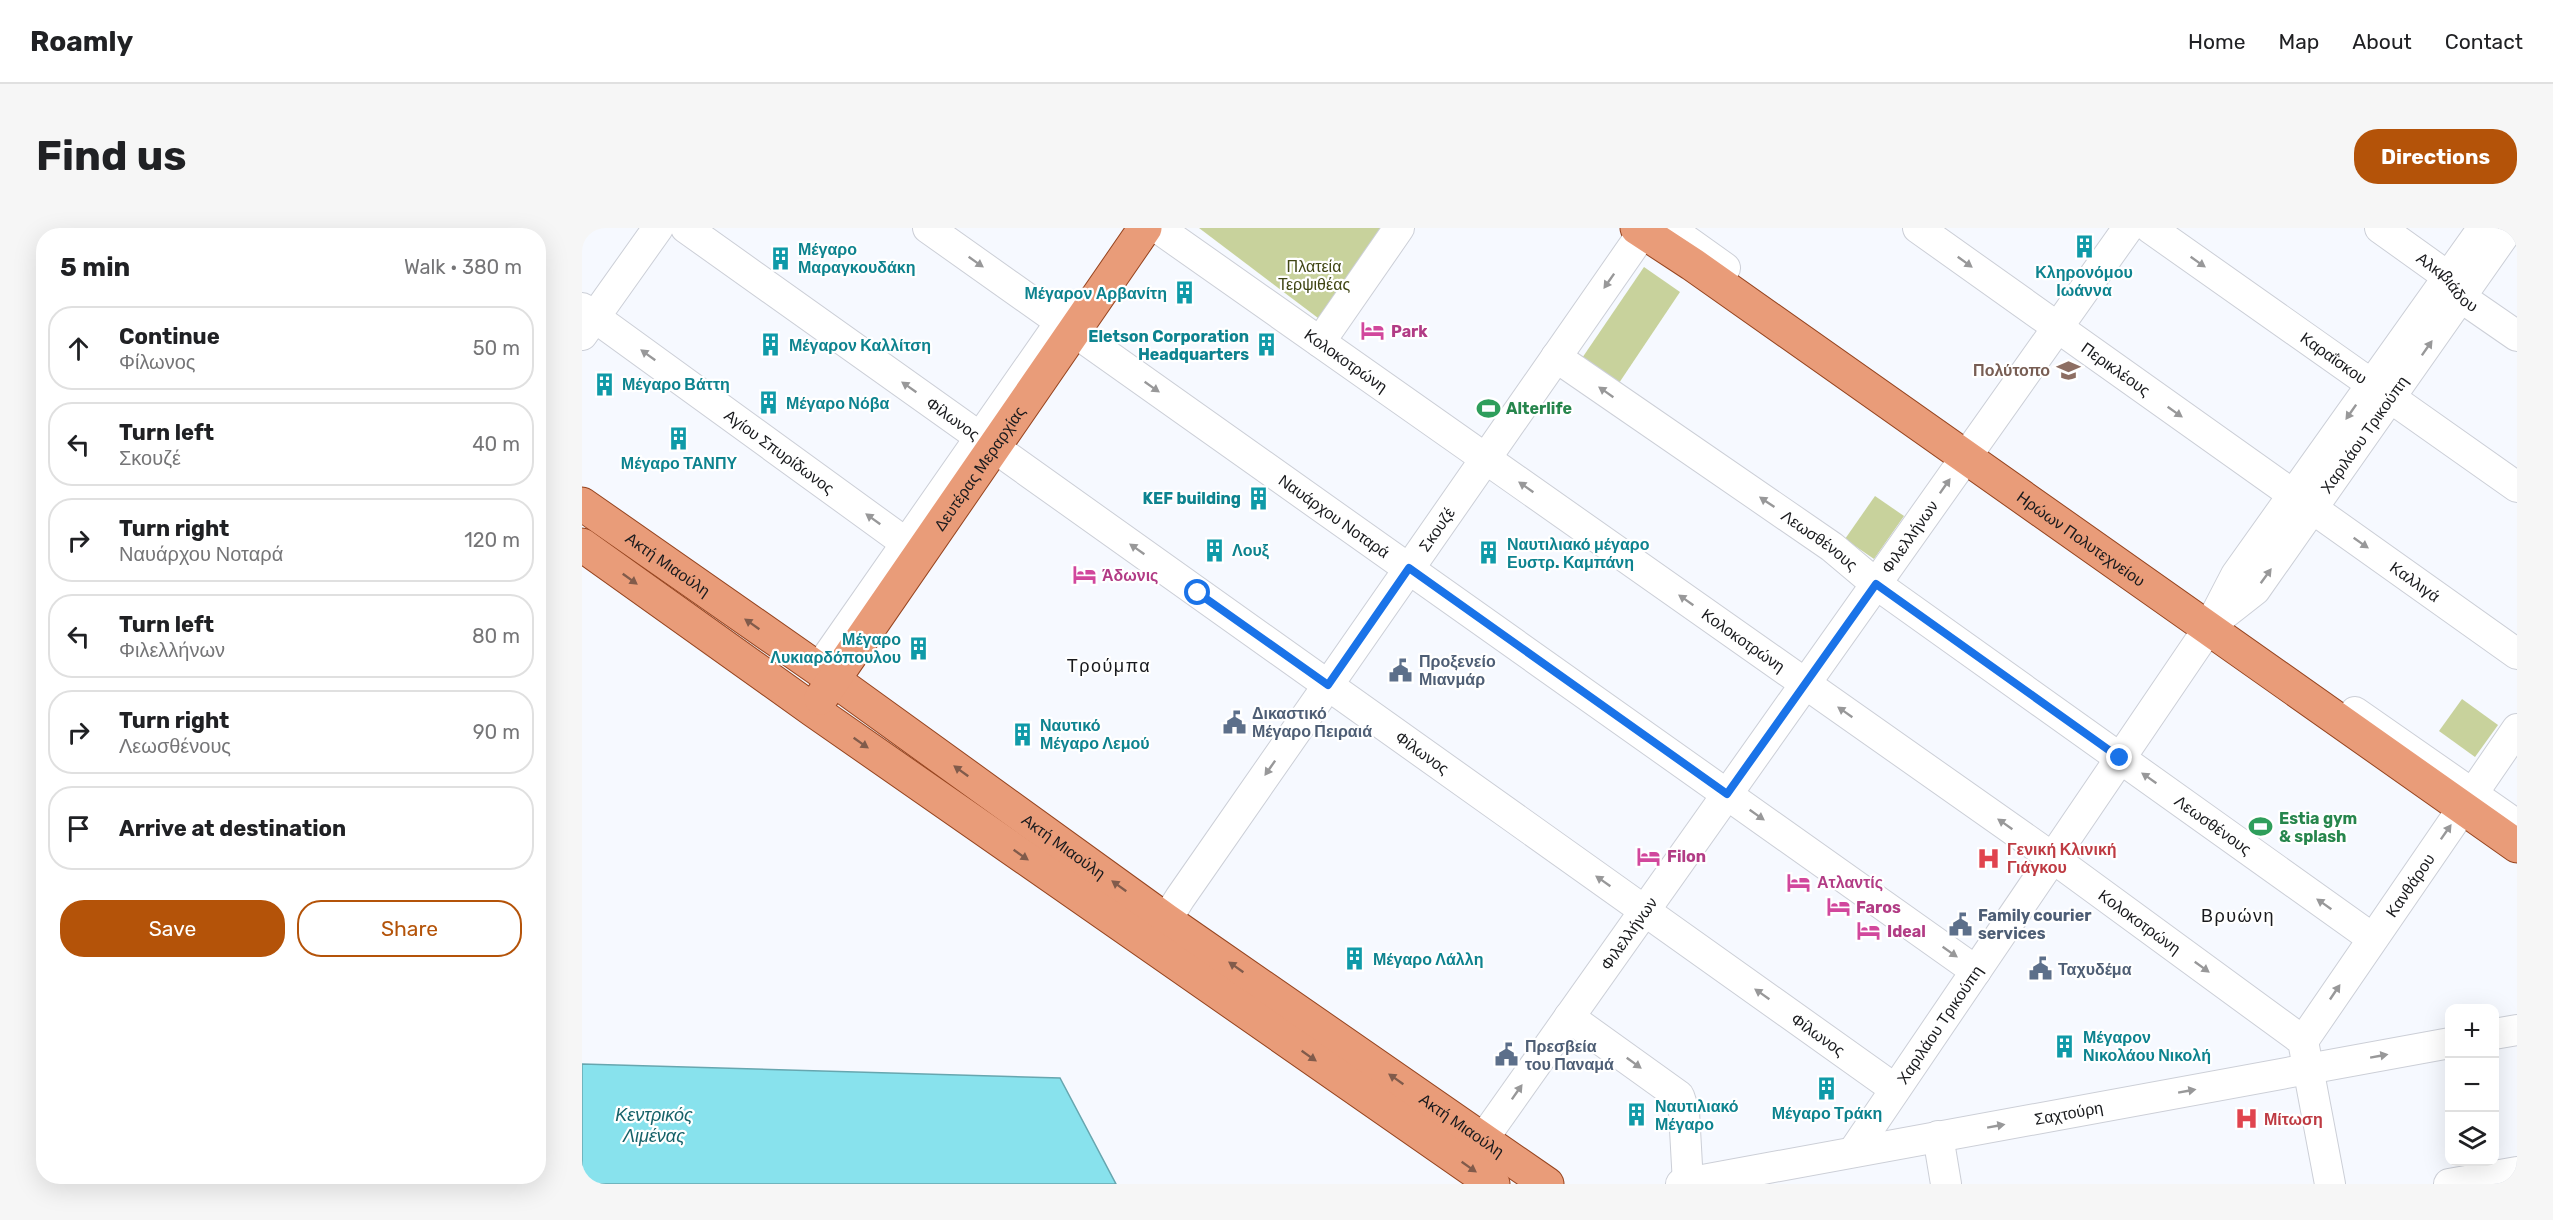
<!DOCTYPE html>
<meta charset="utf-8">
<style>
body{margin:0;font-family:Rubik,sans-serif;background:#f6f6f6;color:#202124}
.controls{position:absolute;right:18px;bottom:18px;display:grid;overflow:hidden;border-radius:12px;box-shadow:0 6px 24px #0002}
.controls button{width:54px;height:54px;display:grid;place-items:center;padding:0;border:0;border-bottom:2px solid #e0e0e0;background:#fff;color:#202124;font:30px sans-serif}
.stop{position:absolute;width:18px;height:18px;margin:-14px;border:4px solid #1a73e8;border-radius:50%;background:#fff}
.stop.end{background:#1a73e8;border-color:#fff;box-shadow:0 2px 6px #0008}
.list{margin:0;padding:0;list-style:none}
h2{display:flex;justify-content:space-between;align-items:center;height:78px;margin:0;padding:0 24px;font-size:26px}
h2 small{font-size:20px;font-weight:400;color:#757577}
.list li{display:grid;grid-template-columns:39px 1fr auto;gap:18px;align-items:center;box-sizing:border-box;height:84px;margin:0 12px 12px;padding:0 12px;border:2px solid #e0e0e0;border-radius:24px}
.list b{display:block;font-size:22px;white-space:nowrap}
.list p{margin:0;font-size:20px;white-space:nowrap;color:#757577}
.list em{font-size:20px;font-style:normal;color:#757577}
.actions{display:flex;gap:12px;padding:18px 24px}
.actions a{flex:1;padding:14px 0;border:2px solid #b45309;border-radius:24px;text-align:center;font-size:21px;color:#b45309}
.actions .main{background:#b45309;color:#fff}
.icon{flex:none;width:33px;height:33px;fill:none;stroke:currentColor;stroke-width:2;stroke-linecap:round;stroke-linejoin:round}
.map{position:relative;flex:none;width:1935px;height:956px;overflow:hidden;border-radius:24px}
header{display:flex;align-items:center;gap:36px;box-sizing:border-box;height:84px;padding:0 30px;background:#fff;border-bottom:2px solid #e0e0e0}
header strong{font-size:28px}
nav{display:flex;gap:33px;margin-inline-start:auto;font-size:21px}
.intro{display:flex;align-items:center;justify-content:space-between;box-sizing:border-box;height:144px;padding:0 36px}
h1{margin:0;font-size:42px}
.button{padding:15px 27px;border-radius:24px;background:#b45309;color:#fff;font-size:21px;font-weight:700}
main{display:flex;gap:36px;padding:0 36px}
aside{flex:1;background:#fff;border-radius:24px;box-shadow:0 6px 24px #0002}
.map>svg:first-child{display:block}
.green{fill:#c8d29c}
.water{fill:#88e2ed;stroke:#67a6af;stroke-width:1.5}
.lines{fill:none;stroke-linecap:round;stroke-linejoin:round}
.minor-casing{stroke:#cccfd7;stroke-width:32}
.major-casing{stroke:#96441f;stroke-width:35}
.minor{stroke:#fff;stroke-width:30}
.major{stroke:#e99c79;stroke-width:33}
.oneway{fill:#989899}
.oneway2{fill:#815b4b}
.route{stroke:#1a73e8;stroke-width:8}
.labels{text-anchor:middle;stroke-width:4.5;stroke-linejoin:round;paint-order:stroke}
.culture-label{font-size:16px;font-weight:bold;fill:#0d838f;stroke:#fff;text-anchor:start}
.park-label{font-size:16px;fill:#404615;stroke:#fff}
.street-label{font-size:16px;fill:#191a1d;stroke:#fff}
.hotel-label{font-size:16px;font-weight:bold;fill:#b23c85;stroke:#fff;text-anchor:start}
.education-label{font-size:16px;font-weight:bold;fill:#785e54;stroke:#fff;text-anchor:end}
.leisure-label{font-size:16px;font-weight:bold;fill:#27864d;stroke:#fff;text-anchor:start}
.service-label{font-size:16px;font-weight:bold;fill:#4e5e75;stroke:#fff;text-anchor:start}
.health-label{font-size:16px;font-weight:bold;fill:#be3a42;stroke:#fff;text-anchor:start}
.neighbourhood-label{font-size:18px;letter-spacing:1.5px;fill:#191a1d;stroke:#fff}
.water-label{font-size:18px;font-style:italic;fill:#166269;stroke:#fff}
</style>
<header>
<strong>Roamly</strong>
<nav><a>Home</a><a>Map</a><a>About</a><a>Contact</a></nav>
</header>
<div class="intro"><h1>Find us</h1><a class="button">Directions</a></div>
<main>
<aside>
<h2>5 min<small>Walk · 380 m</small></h2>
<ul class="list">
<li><svg class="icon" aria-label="ahead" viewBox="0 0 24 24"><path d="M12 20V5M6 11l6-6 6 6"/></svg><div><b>Continue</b><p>Φίλωνος</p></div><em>50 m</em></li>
<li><svg class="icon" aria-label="left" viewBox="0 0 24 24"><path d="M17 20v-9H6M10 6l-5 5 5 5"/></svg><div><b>Turn left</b><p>Σκουζέ</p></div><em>40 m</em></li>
<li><svg class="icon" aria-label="right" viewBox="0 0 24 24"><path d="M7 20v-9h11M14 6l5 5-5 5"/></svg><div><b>Turn right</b><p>Ναυάρχου Νοταρά</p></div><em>120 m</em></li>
<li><svg class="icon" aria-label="left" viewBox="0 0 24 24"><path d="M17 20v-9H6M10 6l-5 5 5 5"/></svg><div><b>Turn left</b><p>Φιλελλήνων</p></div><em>80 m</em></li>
<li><svg class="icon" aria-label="right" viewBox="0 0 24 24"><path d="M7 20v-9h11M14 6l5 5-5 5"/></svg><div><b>Turn right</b><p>Λεωσθένους</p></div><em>90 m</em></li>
<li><svg class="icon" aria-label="arrive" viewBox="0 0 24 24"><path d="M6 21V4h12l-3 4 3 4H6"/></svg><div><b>Arrive at destination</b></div></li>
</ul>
<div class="actions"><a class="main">Save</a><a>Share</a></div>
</aside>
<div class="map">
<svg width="1935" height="956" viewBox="0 0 1935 956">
<rect width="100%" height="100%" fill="#f6f9ff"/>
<!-- green -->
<g class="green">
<path d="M617,0H802L740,93Z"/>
<path d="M1062,39L1098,64L1033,161L996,136Z"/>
<path d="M1293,268L1322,288L1292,331L1263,311Z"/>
<path d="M1880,471L1916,497L1893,529L1857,503Z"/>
</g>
<!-- water -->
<path class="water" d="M0,836L478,850L534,956H0Z"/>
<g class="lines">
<defs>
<g id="minor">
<path id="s1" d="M104,0L1313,861"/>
<path id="s2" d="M346,0L1394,743"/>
<path id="s3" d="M576,0L1471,630L1721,813L1748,956"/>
<path d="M1087,0L1143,40"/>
<path id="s4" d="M1336,0L1935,426"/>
<path id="s5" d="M1568,0L1935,259"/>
<path id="s6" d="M1798,0L1865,48L1880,70L1935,108"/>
<path id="s7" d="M0,80L339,326"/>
<path d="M0,107L76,0"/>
<path d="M738,114L817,0"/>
<path id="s8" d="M974,129L1250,319L1294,356L1790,710"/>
<path id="s9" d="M1636,391L1673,362L1927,0"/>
<path d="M236,442L489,79"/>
<path d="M1773,484L1935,597"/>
<path id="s10" d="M571,713L598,670L1064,0"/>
<path d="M987,789L1097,868L1102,883L1106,956"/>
<path d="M1912,806L1935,802"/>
<path id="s11" d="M1721,813L1935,501"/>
<path d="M1356,908L1364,956"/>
<path id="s12" d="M901,911L1546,0"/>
<path id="s13" d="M1271,924L1626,401L1654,347L1901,0"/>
<path id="s14" d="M1099,956L1868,815"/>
<path d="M1867,956L1935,944"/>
</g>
<g id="major">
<path id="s15" d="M1055,0L1110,36L1935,618"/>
<path id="s16" d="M0,276L252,452L584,692L965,956"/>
<path d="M0,317L231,482L911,956"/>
<path id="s17" d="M239,470L563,0"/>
</g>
</defs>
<!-- minor casing -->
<use href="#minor" class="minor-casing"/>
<!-- major casing -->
<use href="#major" class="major-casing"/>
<!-- minor -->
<use href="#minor" class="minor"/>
<!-- major -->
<use href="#major" class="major"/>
</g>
<!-- one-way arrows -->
<defs><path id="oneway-solid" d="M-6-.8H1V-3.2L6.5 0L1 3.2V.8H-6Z" transform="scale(1.5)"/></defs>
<g class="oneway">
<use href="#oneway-solid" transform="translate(394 34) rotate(35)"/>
<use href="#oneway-solid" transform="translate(1383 34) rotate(36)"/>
<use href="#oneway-solid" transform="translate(1616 34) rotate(35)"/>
<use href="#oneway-solid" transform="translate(1027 53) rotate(125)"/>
<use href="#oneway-solid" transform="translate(1845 120) rotate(-55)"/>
<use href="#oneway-solid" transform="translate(66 127) rotate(-144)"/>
<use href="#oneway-solid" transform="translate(327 159) rotate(-145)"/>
<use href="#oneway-solid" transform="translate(570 159) rotate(35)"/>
<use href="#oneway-solid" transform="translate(1024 164) rotate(-145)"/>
<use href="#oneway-solid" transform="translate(1593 184) rotate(35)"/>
<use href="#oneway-solid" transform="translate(1769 184) rotate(125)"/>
<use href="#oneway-solid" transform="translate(1363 258) rotate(-55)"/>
<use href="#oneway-solid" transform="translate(944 259) rotate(-145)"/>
<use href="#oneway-solid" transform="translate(1185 274) rotate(-146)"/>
<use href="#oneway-solid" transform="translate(291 291) rotate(-144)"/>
<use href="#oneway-solid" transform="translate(1779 315) rotate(35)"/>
<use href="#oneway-solid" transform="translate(555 321) rotate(-145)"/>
<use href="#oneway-solid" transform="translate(1684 348) rotate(-54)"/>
<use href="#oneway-solid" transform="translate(1104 372) rotate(-145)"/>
<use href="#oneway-solid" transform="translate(1263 484) rotate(-145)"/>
<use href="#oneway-solid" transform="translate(688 540) rotate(125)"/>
<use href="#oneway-solid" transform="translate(1567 550) rotate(-145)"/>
<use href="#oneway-solid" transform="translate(1175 587) rotate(35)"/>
<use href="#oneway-solid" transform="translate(1423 596) rotate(-145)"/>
<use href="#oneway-solid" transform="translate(1864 604) rotate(-55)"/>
<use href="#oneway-solid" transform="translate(1021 653) rotate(-145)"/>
<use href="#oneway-solid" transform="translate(1742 676) rotate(-145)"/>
<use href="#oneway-solid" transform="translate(1368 724) rotate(35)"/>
<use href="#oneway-solid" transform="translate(1620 739) rotate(36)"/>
<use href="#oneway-solid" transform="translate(1753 764) rotate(-56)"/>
<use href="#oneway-solid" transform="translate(1180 766) rotate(-145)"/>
<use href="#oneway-solid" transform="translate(1797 828) rotate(-10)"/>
<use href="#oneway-solid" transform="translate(1052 835) rotate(36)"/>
<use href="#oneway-solid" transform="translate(1605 863) rotate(-10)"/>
<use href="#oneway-solid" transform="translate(935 864) rotate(-55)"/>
<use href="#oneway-solid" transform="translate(1414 898) rotate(-10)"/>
</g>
<g class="oneway2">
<use href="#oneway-solid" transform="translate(48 351) rotate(36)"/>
<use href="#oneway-solid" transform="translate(170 396) rotate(-145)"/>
<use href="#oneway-solid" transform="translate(279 515) rotate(35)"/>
<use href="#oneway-solid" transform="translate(379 543) rotate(-144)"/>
<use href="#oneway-solid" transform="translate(439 627) rotate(35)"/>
<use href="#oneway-solid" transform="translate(537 658) rotate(-144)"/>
<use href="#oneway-solid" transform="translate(654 739) rotate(-145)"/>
<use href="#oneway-solid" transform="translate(727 828) rotate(35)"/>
<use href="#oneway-solid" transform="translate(814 851) rotate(-145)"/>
<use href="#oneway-solid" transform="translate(887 939) rotate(35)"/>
</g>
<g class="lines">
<!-- route -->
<path class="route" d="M616,365L746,457L827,340L1145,566L1294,356L1538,530"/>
</g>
<!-- icons -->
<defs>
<symbol id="building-bare" viewBox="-9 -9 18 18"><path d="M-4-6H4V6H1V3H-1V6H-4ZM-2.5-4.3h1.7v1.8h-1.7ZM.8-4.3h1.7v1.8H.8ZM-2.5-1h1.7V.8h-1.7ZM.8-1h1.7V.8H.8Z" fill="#0f9aa8" stroke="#fff" stroke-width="2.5" paint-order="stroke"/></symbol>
<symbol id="hotel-bare" viewBox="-9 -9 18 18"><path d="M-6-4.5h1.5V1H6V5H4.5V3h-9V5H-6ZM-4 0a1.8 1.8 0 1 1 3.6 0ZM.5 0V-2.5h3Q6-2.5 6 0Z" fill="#d1479c" stroke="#fff" stroke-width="2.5" paint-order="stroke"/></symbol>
<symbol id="school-bare" viewBox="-9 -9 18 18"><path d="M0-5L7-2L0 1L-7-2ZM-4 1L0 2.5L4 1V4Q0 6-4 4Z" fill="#8d6e63" stroke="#fff" stroke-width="2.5" paint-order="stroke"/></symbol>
<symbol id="stadium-bare" viewBox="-9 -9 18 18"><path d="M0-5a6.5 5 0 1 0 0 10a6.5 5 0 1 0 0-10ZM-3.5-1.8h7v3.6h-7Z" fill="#2e9e5b" stroke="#fff" stroke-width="2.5" paint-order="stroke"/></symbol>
<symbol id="civic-bare" viewBox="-9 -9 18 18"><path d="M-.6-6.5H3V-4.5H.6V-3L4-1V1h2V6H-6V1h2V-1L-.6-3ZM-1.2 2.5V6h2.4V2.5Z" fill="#5c6f8a" stroke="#fff" stroke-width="2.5" paint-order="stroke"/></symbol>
<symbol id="hospital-bare" viewBox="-9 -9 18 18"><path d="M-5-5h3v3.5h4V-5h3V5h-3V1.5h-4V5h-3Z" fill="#e0444e" stroke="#fff" stroke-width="2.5" paint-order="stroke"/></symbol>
</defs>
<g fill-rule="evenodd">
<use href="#building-bare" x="1486" y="2" width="33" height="33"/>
<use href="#building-bare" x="182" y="14" width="33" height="33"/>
<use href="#building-bare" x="586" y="48" width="33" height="33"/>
<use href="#hotel-bare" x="774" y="86" width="33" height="33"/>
<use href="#building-bare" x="172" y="100" width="33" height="33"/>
<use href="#building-bare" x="668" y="100" width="33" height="33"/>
<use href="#school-bare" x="1470" y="126" width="33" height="33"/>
<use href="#building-bare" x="6" y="140" width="33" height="33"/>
<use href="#building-bare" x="170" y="158" width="33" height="33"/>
<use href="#stadium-bare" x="890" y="164" width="33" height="33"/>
<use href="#building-bare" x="80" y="194" width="33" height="33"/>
<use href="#building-bare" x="660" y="254" width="33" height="33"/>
<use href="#building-bare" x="616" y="306" width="33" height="33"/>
<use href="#building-bare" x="890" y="308" width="33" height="33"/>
<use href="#hotel-bare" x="486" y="330" width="33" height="33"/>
<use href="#building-bare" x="320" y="404" width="33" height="33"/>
<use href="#civic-bare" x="802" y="426" width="33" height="33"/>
<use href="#civic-bare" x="636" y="478" width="33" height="33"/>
<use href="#building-bare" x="424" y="490" width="33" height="33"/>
<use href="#stadium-bare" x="1662" y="582" width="33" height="33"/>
<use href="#hotel-bare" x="1050" y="612" width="33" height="33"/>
<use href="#hospital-bare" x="1390" y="614" width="33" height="33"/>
<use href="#hotel-bare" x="1200" y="638" width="33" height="33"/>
<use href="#hotel-bare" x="1240" y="662" width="33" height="33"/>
<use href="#civic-bare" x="1362" y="680" width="33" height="33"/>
<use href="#hotel-bare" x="1270" y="686" width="33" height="33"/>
<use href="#building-bare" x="756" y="714" width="33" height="33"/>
<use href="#civic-bare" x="1442" y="724" width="33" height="33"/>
<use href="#building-bare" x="1466" y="802" width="33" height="33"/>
<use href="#civic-bare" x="908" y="810" width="33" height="33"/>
<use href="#building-bare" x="1228" y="844" width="33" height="33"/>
<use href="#building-bare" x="1038" y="870" width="33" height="33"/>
<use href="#hospital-bare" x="1648" y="874" width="33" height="33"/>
</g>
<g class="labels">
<!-- culture labels -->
<g class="culture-label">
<text x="216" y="27">Μέγαρο<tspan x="216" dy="18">Μαραγκουδάκη</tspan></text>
<text x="1502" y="50" text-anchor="middle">Κληρονόμου<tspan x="1502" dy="18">Ιωάννα</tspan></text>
<text x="585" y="71" text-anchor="end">Μέγαρον Αρβανίτη</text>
<text x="667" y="114" text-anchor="end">Eletson Corporation<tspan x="667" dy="18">Headquarters</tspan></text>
<text x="207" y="123">Μέγαρον Καλλίτση</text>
<text x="40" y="162">Μέγαρο Βάττη</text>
<text x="204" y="181">Μέγαρο Νόβα</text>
<text x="97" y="241" text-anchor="middle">Μέγαρο ΤΑΝΠΥ</text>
<text x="659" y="276" text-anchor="end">KEF building</text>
<text x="925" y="322">Ναυτιλιακό μέγαρο<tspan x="925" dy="18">Ευστρ. Καμπάνη</tspan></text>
<text x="650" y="328">Λουξ</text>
<text x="319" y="417" text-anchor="end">Μέγαρο<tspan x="319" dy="18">Λυκιαρδόπουλου</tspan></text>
<text x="458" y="503">Ναυτικό<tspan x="458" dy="18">Μέγαρο Λεμού</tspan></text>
<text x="791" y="737">Μέγαρο Λάλλη</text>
<text x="1501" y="815">Μέγαρον<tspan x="1501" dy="18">Νικολάου Νικολή</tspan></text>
<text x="1073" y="884">Ναυτιλιακό<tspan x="1073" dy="18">Μέγαρο</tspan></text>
<text x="1245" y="891" text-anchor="middle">Μέγαρο Τράκη</text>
</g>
<!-- park labels -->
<g class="park-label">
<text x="732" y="44">Πλατεία<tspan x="732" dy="18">Τερψιθέας</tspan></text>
</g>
<!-- street labels -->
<g class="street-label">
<text dy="6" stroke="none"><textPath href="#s6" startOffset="87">Αλκιβιάδου</textPath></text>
<text dy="6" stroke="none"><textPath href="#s5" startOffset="225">Καραΐσκου</textPath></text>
<text dy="6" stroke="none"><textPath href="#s3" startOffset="230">Κολοκοτρώνη</textPath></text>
<text dy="6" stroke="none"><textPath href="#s4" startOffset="243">Περικλέους</textPath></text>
<text dy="6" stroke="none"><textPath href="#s1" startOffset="328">Φίλωνος</textPath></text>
<text dy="6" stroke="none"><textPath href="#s9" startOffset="237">Χαριλάου Τρικούπη</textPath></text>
<text dy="6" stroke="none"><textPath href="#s7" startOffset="244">Αγίου Σπυρίδωνος</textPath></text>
<text dy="6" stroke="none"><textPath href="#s17" startOffset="279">Δευτέρας Μεραρχίας</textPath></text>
<text dy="6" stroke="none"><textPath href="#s2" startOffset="498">Ναυάρχου Νοταρά</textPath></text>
<text dy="6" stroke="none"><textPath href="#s10" startOffset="500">Σκουζέ</textPath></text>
<text dy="6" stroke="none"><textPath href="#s12" startOffset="738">Φιλελλήνων</textPath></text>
<text dy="6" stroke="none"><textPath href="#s15" startOffset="542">Ηρώων Πολυτεχνείου</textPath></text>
<text dy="6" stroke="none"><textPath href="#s8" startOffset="321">Λεωσθένους</textPath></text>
<text dy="6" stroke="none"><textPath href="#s16" startOffset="105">Ακτή Μιαούλη</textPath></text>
<text dy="6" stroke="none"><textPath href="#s4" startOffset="610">Καλλιγά</textPath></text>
<text dy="6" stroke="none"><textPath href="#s3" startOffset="716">Κολοκοτρώνη</textPath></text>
<text dy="6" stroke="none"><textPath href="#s1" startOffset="904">Φίλωνος</textPath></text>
<text dy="6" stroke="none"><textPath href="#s8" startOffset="807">Λεωσθένους</textPath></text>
<text dy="6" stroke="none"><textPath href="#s16" startOffset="591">Ακτή Μιαούλη</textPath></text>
<text dy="6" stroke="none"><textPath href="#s11" startOffset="189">Κανθάρου</textPath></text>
<text dy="6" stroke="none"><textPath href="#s3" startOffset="1202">Κολοκοτρώνη</textPath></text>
<text dy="6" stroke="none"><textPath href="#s12" startOffset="252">Φιλελλήνων</textPath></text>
<text dy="6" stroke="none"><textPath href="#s13" startOffset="154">Χαριλάου Τρικούπη</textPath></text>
<text dy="6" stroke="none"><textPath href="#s1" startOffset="1390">Φίλωνος</textPath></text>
<text dy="6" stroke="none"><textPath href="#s14" startOffset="394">Σαχτούρη</textPath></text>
<text dy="6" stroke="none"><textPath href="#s16" startOffset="1077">Ακτή Μιαούλη</textPath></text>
</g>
<!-- hotel labels -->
<g class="hotel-label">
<text x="809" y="109">Park</text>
<text x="520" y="353">Άδωνις</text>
<text x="1085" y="634">Filon</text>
<text x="1235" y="660">Ατλαντίς</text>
<text x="1274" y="685">Faros</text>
<text x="1305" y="709">Ideal</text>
</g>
<!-- education labels -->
<g class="education-label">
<text x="1468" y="148">Πολύτοπο</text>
</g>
<!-- leisure labels -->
<g class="leisure-label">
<text x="924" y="186">Alterlife</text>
<text x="1697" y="596">Estia gym<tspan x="1697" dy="18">&amp; splash</tspan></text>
</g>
<!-- service labels -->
<g class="service-label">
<text x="837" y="439">Προξενείο<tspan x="837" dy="18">Μιανμάρ</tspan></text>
<text x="670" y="491">Δικαστικό<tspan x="670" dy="18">Μέγαρο Πειραιά</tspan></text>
<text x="1396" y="693">Family courier<tspan x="1396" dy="18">services</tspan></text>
<text x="1476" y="747">Ταχυδέμα</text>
<text x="943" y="824">Πρεσβεία<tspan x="943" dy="18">του Παναμά</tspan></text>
</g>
<!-- health labels -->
<g class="health-label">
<text x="1425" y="627">Γενική Κλινική<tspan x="1425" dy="18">Γιάγκου</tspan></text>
<text x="1682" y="897">Μίτωση</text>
</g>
<!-- neighbourhood labels -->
<g class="neighbourhood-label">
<text x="527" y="444">Τρούμπα</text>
<text x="1656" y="694">Βρυώνη</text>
</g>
<!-- water labels -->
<g class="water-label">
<text x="72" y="893">Κεντρικός<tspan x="72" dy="21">Λιμένας</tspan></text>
</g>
</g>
</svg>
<div class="controls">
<button>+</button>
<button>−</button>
<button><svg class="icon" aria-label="layers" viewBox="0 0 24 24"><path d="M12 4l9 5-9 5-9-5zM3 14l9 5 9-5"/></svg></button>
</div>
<div class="stop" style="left:616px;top:365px"></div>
<div class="stop end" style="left:1538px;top:530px"></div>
</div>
</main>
